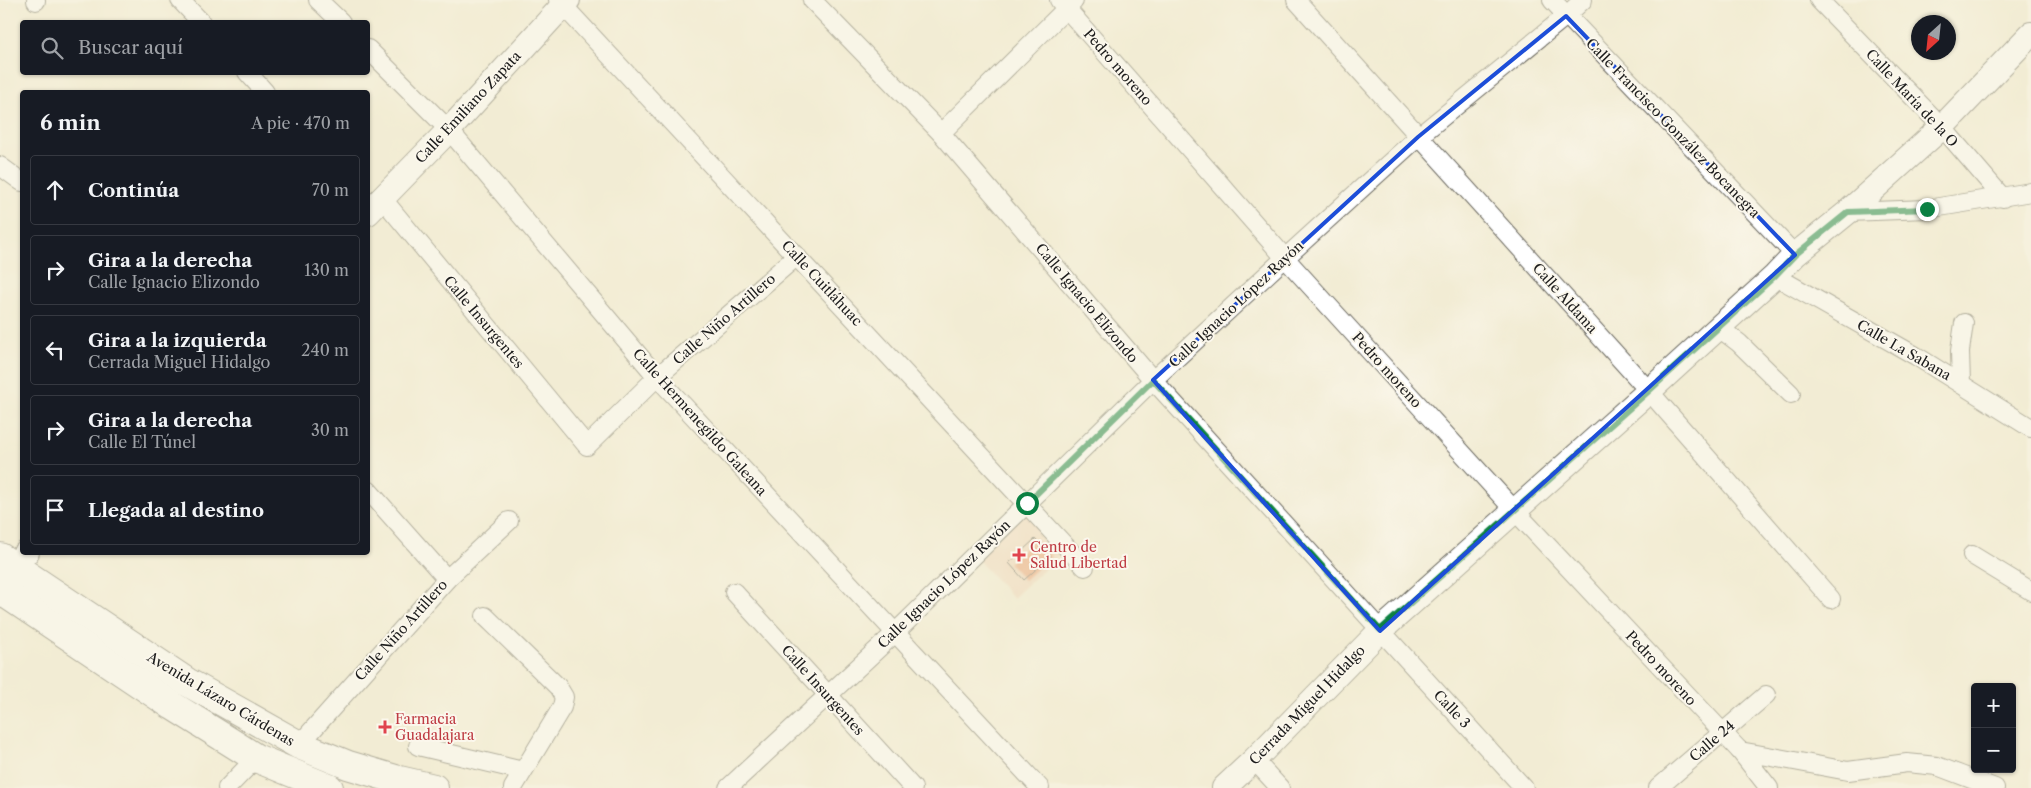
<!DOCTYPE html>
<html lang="es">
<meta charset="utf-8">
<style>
body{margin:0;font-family:"Libre Caslon Text",serif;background:#242831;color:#f1f3f6}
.controls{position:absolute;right:15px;bottom:15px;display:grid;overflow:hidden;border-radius:5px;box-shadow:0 1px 4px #0004}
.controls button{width:45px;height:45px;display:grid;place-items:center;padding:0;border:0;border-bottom:1px solid #363941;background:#171b24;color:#f1f3f6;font:25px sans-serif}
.compass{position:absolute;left:1911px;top:15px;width:45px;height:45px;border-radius:50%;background:#171b24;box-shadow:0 1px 4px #0004;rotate:207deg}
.stop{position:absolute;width:15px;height:15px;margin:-11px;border:4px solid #0b8043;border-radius:50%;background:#fff}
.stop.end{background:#0b8043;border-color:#fff;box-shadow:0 1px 5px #0008}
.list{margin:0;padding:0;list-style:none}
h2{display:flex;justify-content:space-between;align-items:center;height:65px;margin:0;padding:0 20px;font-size:21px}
h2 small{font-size:16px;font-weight:400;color:#9ea1a6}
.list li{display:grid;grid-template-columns:32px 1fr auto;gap:15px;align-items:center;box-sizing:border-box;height:70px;margin:0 10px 10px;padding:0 10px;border:1px solid #363941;border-radius:5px}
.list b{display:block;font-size:19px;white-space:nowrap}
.list p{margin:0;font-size:16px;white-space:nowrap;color:#9ea1a6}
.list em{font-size:16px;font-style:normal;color:#9ea1a6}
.icon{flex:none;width:28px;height:28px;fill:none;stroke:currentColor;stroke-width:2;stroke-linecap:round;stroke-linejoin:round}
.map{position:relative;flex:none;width:2031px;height:788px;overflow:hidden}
.search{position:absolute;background:#171b24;box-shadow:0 1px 4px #0004;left:20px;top:20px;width:350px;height:55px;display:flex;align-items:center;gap:12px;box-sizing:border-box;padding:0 18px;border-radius:5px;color:#9ea1a6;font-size:19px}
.panel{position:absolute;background:#171b24;box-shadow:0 1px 4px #0004;left:20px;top:90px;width:350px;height:465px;border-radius:5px}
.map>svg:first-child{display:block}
.built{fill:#f0d6bc}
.building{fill:#eca174}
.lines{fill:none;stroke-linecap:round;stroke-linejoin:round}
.street-casing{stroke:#67655c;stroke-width:20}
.secondary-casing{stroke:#67655c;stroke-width:26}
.primary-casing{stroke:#67655c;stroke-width:30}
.street{stroke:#fff;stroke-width:18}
.secondary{stroke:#fff;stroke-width:24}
.primary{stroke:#fff;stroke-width:28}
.route{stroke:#0b8043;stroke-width:6}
.marked{fill:none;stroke:#1d4ed8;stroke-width:4;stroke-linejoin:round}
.health-dot{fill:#e0444e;stroke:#fbf7ec;stroke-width:2}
.labels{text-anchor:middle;stroke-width:4;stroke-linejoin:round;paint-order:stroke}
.street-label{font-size:14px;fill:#1c1c1c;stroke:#fbf7ec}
.health-label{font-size:14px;fill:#be3a42;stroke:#fbf7ec;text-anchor:start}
</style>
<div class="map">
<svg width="2031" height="788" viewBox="0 0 2031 788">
<rect width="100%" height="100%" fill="#fbf7ec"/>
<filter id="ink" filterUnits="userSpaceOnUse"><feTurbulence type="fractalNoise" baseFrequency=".02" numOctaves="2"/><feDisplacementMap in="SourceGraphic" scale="10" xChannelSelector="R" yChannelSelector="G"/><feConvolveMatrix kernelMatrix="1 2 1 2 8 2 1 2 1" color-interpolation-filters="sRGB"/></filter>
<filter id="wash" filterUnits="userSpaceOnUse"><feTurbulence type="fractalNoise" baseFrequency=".0096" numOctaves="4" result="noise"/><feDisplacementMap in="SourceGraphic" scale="20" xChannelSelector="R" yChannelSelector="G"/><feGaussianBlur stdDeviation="1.12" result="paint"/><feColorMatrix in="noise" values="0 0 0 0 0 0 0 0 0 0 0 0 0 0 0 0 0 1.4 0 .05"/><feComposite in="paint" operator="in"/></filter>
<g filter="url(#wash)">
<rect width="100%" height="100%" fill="#f2ecd4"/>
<!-- built -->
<path class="built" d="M1025,512L1062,553L1013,598L975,557Z"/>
<g id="blocks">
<!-- building -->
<path class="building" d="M1035,539L1051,556L1024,580L1009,563Z"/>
</g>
</g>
<g filter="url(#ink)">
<use href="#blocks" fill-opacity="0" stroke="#67655c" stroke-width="1"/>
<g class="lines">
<defs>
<g id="street">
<path d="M180,0L201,22"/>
<path d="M318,0L341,22"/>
<path d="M558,0L1085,567"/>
<path d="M812,0L941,133L1153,380L1524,788"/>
<path d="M1059,0L1285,258L1515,511L1740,751L1769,788"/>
<path d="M1296,0L1649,391L1831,599"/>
<path d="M1552,0L1795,255"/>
<path d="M1819,0L1942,127L2003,198"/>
<path d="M36,1V0"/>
<path d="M368,49L449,130L657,377L1040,788"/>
<path d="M247,72L265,92"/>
<path d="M941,133L1074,1"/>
<path d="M0,166L22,182"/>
<path d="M382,198L587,446L657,377L797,256"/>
<path d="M1848,212L1927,209L2031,192"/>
<path d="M1775,276L1916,356L2031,428"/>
<path d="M1718,327L1739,343L1791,394"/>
<path d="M1961,384L1960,351L1964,323"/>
<path d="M368,490L447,579"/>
<path d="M1972,555L2031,591"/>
<path d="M734,592L913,788"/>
<path d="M485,616L558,687L564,697L562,707L513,788"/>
<path d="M299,745L447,579L509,521"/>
<path d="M418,746L523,771"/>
<path d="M1740,751L1848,771L1907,763L1937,766L1995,788"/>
<path d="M1254,760L1280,788"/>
<path d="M227,788L256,758"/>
<path d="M728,788L895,633L1153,380L1285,258L1418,137L1566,16L1583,0"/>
<path d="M1658,788L1766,695"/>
</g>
<g id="secondary">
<path d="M368,213L449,130L568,0"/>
<path d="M0,579L27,552"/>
<path d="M1224,788L1254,760L1380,631L1649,391L1775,276L1795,255L1848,212L1942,127L2031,34"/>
</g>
<g id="primary">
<path d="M0,557L187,682L299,745L348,765L395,779L434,788"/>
<path d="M0,590L173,706L256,758L329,788"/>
</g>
</defs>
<!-- street casing -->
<use href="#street" class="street-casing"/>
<!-- secondary casing -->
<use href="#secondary" class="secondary-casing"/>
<!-- primary casing -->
<use href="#primary" class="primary-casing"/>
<!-- street -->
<use href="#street" class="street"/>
<!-- secondary -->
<use href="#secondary" class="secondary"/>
<!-- primary -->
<use href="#primary" class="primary"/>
</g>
</g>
<g class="lines" filter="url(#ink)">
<!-- route -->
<path class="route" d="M1027,503L1153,380L1380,630L1649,391L1775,276L1795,255L1848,212L1927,209"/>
</g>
<!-- marked area -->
<path d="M0 0H2031V788H0ZM1566,16L1795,255L1380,631L1153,380L1418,137Z" fill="#f2ecd4" fill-opacity=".55" fill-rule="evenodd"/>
<path class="marked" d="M1566,16L1795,255L1380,631L1153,380L1418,137Z"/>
<!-- markers -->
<g class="health-dot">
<path d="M1016.5 547.5h5v5h5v5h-5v5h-5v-5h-5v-5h5z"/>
<path d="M382.5 719.5h5v5h5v5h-5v5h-5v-5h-5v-5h5z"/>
</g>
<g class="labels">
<!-- street labels -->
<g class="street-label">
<text transform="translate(1118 67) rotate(49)" y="5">Pedro moreno</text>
<text transform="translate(1912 98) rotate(47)" y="5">Calle María de la O</text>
<text transform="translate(468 107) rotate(-47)" y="5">Calle Emiliano Zapata</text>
<text transform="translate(1673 128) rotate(46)" y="5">Calle Francisco González Bocanegra</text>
<text transform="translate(822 283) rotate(47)" y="5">Calle Cuitláhuac</text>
<text transform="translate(1565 298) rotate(48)" y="5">Calle Aldama</text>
<text transform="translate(1087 303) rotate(50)" y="5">Calle Ignacio Elizondo</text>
<text transform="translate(1236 304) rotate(-43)" y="5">Calle Ignacio López Rayón</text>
<text transform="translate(724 319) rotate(-41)" y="5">Calle Niño Artillero</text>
<text transform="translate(484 322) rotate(50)" y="5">Calle Insurgentes</text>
<text transform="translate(1904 350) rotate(30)" y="5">Calle La Sabana</text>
<text transform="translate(1387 370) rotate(48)" y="5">Pedro moreno</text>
<text transform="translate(700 422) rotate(48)" y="5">Calle Hermenegildo Galeana</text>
<text transform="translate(944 584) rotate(-44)" y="5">Calle Ignacio López Rayón</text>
<text transform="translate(401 630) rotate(-48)" y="5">Calle Niño Artillero</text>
<text transform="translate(1661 668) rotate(47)" y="5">Pedro moreno</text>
<text transform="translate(823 690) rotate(48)" y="5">Calle Insurgentes</text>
<text transform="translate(221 699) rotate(31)" y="5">Avenida Lázaro Cárdenas</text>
<text transform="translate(1307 705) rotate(-46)" y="5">Cerrada Miguel Hidalgo</text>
<text transform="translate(1452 709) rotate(47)" y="5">Calle 3</text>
<text transform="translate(1712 741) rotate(-41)" y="5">Calle 24</text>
</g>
<!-- health labels -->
<g class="health-label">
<text x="1030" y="552">Centro de<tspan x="1030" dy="16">Salud Libertad</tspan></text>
<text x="395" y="724">Farmacia<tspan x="395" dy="16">Guadalajara</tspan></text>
</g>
</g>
</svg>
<div class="controls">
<button>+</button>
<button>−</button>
</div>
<svg class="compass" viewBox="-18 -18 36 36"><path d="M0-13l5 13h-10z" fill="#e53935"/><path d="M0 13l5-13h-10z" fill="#9ea1a6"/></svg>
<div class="stop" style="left:1027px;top:503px"></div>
<div class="stop end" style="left:1927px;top:209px"></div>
<div class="search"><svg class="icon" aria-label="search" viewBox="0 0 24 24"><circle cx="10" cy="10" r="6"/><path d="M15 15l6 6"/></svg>Buscar aquí</div>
<section class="panel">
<h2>6 min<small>A pie · 470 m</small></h2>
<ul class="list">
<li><svg class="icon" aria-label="ahead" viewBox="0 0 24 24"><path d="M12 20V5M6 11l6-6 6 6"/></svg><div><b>Continúa</b></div><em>70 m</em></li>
<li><svg class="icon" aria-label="right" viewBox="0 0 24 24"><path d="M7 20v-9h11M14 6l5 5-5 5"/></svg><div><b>Gira a la derecha</b><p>Calle Ignacio Elizondo</p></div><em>130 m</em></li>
<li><svg class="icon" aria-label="left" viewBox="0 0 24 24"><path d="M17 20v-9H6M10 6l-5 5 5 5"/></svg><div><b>Gira a la izquierda</b><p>Cerrada Miguel Hidalgo</p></div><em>240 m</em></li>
<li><svg class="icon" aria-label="right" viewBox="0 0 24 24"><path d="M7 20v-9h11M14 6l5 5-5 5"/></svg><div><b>Gira a la derecha</b><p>Calle El Túnel</p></div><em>30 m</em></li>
<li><svg class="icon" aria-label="arrive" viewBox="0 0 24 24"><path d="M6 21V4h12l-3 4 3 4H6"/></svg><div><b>Llegada al destino</b></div></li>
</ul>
</section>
</div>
